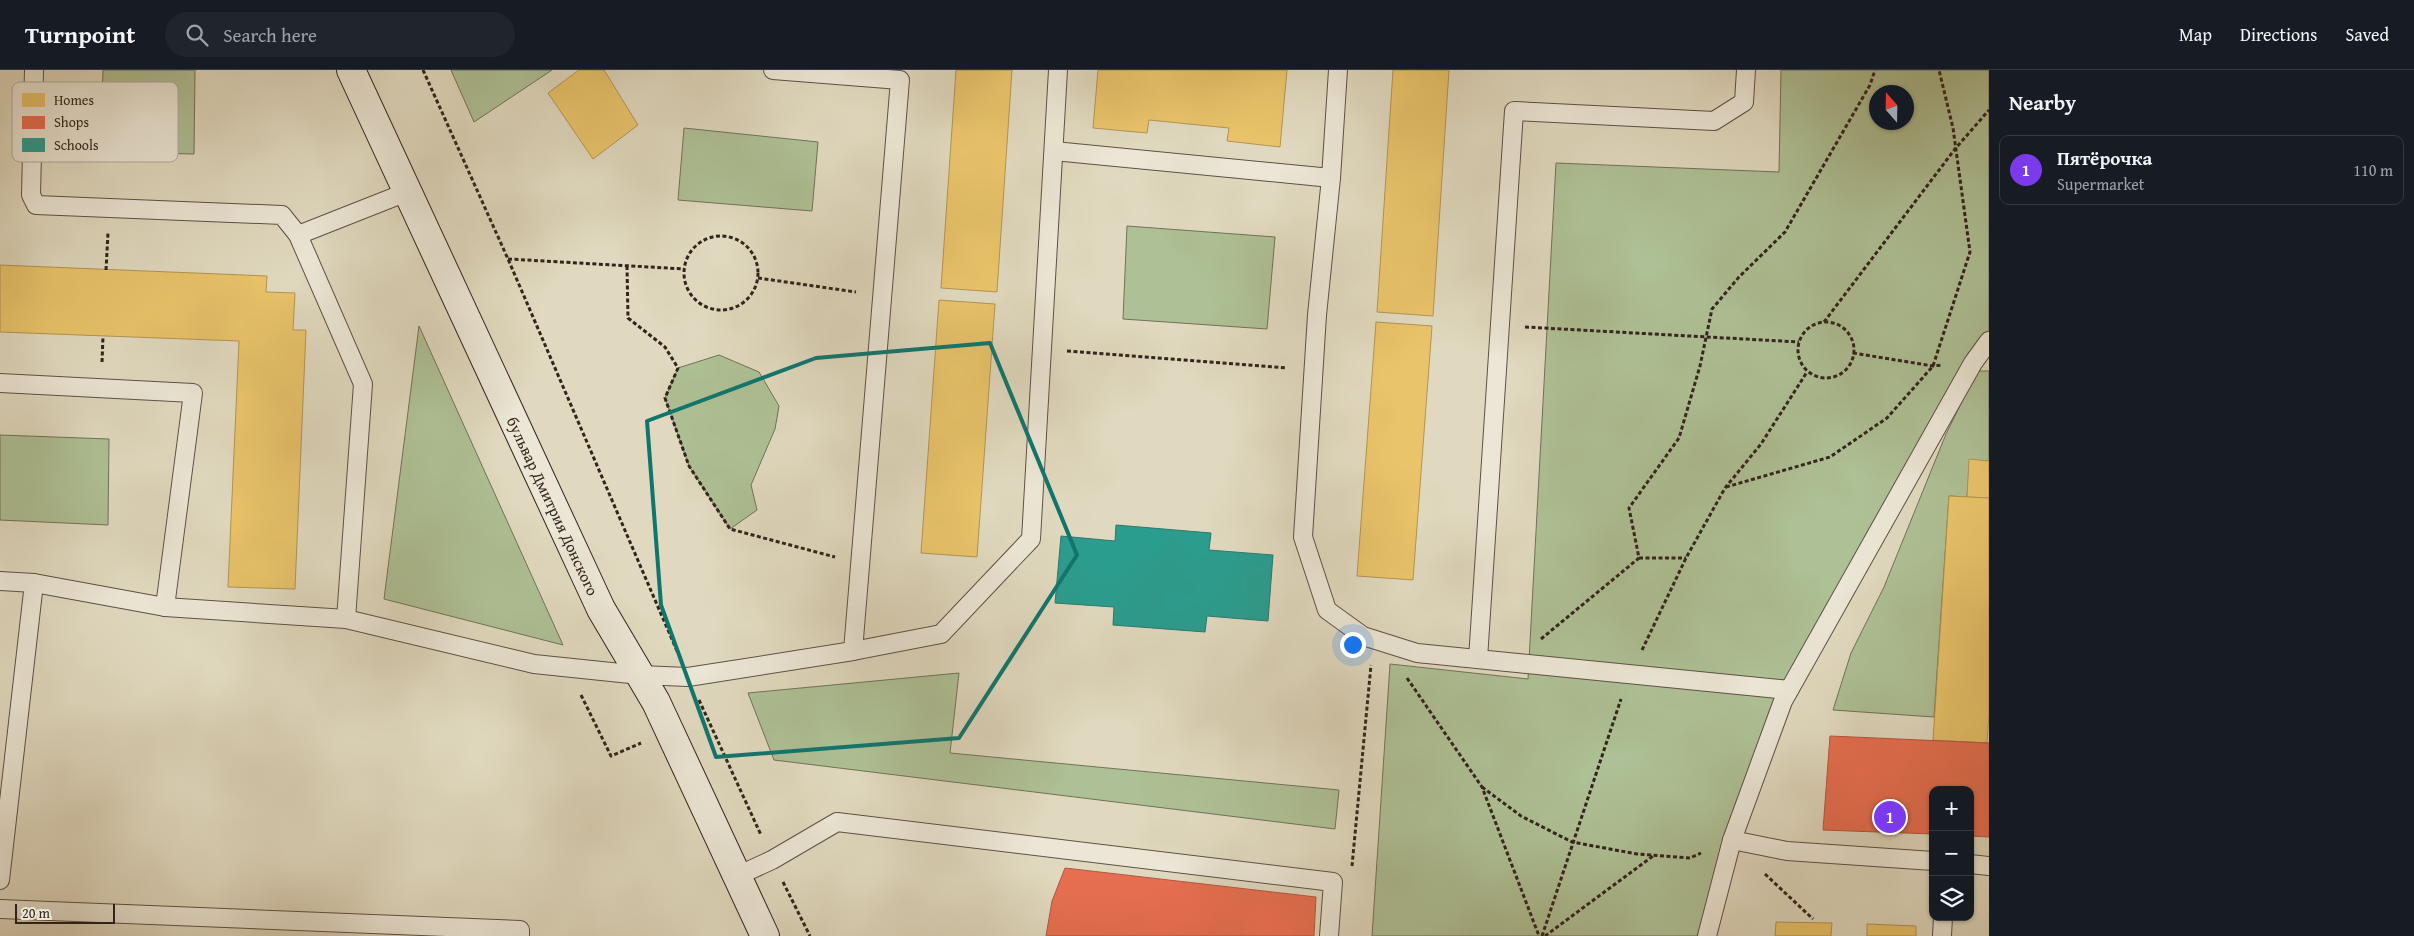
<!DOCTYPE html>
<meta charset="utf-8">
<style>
body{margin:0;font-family:"Gentium Book Plus",serif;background:#20242c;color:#f1f3f6}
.controls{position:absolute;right:15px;bottom:15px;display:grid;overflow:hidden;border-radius:10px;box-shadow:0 1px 4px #0004}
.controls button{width:45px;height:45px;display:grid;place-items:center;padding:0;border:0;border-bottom:1px solid #363941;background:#171b24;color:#f1f3f6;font:25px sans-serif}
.compass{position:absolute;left:1869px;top:15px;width:45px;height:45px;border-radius:50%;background:#171b24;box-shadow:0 1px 4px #0004;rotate:340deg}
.scale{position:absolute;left:15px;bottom:12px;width:100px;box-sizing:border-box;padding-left:5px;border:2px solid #32241c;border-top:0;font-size:14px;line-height:18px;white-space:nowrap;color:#32241c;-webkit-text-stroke:4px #ebe6d5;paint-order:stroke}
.you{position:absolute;left:1352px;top:574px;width:18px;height:18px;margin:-12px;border:4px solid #fff;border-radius:50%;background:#1a73e8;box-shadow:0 0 0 8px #1a73e833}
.badge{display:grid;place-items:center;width:32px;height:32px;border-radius:50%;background:#7c3aed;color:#fff;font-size:16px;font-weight:700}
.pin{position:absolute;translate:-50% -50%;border:2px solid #fff;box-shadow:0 1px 5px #0006}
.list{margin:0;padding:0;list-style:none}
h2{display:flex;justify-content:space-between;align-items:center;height:65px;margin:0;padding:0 20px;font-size:21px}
h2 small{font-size:16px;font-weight:400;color:#9ea1a6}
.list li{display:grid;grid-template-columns:32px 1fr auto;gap:15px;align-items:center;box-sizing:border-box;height:70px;margin:0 10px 10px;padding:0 10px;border:1px solid #363941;border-radius:10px}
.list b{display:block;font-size:19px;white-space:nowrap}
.list p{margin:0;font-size:16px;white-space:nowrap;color:#9ea1a6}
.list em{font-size:16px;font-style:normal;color:#9ea1a6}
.icon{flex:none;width:28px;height:28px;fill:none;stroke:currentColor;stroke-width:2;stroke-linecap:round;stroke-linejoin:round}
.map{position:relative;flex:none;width:1989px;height:866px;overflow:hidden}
header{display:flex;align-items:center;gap:30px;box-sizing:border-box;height:70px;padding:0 25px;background:#171b24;border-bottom:1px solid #363941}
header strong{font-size:24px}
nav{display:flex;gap:28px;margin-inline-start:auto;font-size:18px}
.search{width:350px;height:45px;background:#20242c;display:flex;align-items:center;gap:12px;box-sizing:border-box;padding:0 18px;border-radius:28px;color:#9ea1a6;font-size:19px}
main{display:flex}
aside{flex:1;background:#171b24}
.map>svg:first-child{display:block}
.green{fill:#aec095;stroke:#707258;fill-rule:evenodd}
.homes{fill:#e9c46a;stroke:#b29453}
.shops{fill:#e76f51;stroke:#b15841}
.schools{fill:#2a9d8f;stroke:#2c796c}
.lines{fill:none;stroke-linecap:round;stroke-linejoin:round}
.lane-casing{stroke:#5e5145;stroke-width:20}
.secondary-casing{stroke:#32241c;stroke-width:30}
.path{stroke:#32241c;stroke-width:3;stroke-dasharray:4 2.5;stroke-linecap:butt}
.lane{stroke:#ebe6d5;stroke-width:18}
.secondary{stroke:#ebe6d5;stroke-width:28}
.marked{fill:none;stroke:#0f766e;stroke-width:4;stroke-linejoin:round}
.labels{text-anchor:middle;stroke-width:5;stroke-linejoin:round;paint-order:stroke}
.street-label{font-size:16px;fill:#32241c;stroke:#ebe6d5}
.key{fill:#ebe6d5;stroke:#b4ac9e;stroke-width:1}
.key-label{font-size:14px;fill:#32241c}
</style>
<header>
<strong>Turnpoint</strong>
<div class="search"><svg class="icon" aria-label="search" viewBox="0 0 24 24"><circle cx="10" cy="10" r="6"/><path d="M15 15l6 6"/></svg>Search here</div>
<nav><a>Map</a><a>Directions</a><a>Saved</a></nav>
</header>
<main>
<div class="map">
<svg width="1989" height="866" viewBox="0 0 1989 866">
<rect width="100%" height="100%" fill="#e0d9bf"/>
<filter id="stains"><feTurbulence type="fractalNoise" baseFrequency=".004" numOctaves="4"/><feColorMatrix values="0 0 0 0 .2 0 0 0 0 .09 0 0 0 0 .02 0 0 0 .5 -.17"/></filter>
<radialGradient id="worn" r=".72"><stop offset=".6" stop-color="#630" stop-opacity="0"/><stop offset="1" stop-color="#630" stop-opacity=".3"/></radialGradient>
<!-- green -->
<g class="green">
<path d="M103,0H195L194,84L100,82Z"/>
<path d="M451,0H552L474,52Z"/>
<path d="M1781,0H1989V263L1806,575L1702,866H1372L1390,594L1528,609L1556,93L1779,102ZM1876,22H1906V52H1876Z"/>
<path d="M684,58L818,72L812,141L678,130Z"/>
<path d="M1127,156L1275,167L1267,259L1123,249Z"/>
<path d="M419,256L563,575L384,529Z"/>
<path d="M719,285L759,302L779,336L775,359L751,415L757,440L730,459L689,396L665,328L678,298Z"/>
<path d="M1977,301H1989V391L1970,390L1967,427L1949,426L1934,647L1833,640L1851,583L1884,517L1946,364Z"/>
<path d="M0,365L109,369L108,455L0,450Z"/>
<path d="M959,603L950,683L1339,720L1335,759L774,690L748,623Z"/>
</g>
<!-- homes -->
<g class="homes">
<path d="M579,0H604L638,55L593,89L548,23Z"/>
<path d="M956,0H1012L997,222L941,218Z"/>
<path d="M1098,0H1287L1280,77L1227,71L1229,58L1149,50L1147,63L1093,58Z"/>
<path d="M1393,0H1449L1433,246L1377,242Z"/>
<path d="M0,195L267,206L266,222L295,223L293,260H306L295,519L228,517L239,271L0,262Z"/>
<path d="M939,230L995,234L977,487L921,483Z"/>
<path d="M1376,252L1432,256L1413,510L1357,506Z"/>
<path d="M1969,389L1989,391V428L1967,427Z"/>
<path d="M1949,426L1989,428V642L1987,673L1933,670Z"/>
<path d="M1776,852L1832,853L1831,866H1775Z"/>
<path d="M1867,854L1916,856V866H1867Z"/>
</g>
<!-- shops -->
<g class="shops">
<path d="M1830,666L1989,673V767L1970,766V720H1933V764L1823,760Z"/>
<path d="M1065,798L1316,827L1314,866H1046L1052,831Z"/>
</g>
<!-- schools -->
<path class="schools" d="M1116,455L1211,463L1209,480L1273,485L1268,551L1207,546L1205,562L1113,555L1114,537L1055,533L1061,466L1115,471Z"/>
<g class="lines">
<defs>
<g id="lane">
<path d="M34,0L31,125L36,135L282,145L298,165L363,314L346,549"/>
<path d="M773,0L900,10L853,581L941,564L1031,469L1058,0"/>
<path d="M1338,0L1331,108L1317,245L1303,467L1327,540L1363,566L1417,583L1789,620"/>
<path d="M1054,81L1331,108"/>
<path d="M298,165L407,122"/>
<path d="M0,313L193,323L165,537"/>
<path d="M0,511L34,513L165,537L346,549L534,594L640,605L688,607L853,581"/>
<path d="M1478,589L1514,41L1714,51L1744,32L1746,0"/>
<path d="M1732,770L1787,781L1933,791"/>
<path d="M1970,794L1989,796"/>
<path d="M737,806L772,790L837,752L1333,812L1329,866"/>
<path d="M0,810L34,513"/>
<path d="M0,839L520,860V866"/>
<path d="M1707,866L1732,770L1783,631L1973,293L1989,271"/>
<path d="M1942,866L1943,847"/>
</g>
<path id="secondary" d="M351,0L601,539L656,632L765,866"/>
</defs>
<!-- lane casing -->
<use href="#lane" class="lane-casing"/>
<!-- secondary casing -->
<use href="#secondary" class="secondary-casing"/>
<!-- path -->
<g class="path">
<path d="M423,0L508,189L677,581"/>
<circle cx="721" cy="203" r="37"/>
<path d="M508,189L684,199"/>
<path d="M627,196L628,248L665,277L678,298L665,328L689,396L730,459L835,487"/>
<path d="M106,200L108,163"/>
<path d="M758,208L856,222"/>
<path d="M1824,252L1955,79L1989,40"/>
<circle cx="1826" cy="280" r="28"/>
<path d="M1525,257L1799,272"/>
<path d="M1067,281L1287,298"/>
<path d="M1853,283L1933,296L1942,295"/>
<path d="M102,292L103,266"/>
<path d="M1726,417L1830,387L1887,348L1933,296L1970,182L1953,58L1939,0"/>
<path d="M1639,488H1686"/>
<path d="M1541,569L1639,488L1629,438L1679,368L1700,296L1712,239L1739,207L1785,162L1870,15L1875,0"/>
<path d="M1642,580L1686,488L1725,418L1761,374L1807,302"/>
<path d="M1407,608L1482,717L1539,866"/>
<path d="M581,625L611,686L641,673"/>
<path d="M699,630L761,765"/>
<path d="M1482,717L1521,746L1572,772L1637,784L1690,788L1701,783"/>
<path d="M1352,796L1371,595"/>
<path d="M1765,804L1813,849"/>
<path d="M783,812L810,866"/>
<path d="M1542,866L1621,629"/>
<path d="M1545,866L1653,786"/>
</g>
<!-- lane -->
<use href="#lane" class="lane"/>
<!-- secondary -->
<use href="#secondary" class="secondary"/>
</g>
<!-- marked area -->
<path class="marked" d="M990,273L1077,485L959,668L716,687L661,535L647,351L816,288Z"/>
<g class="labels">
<!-- street labels -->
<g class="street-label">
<text transform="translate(553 436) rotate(65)" y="6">бульвар Дмитрия Донского</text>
</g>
</g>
<!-- legend -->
<rect x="12" y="12" width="166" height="80" rx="8" class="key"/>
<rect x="22" y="23" width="23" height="14" fill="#e9c46a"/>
<rect x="22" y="46" width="23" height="13" fill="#e76f51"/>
<rect x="22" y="68" width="23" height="14" fill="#2a9d8f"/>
<g class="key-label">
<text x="54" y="35">Homes</text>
<text x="54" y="57">Shops</text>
<text x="54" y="80">Schools</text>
</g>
<rect width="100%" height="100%" filter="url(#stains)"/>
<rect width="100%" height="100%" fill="url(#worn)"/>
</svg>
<div class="controls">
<button>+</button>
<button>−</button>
<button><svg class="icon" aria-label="layers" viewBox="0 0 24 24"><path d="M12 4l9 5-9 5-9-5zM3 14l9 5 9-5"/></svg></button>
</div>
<svg class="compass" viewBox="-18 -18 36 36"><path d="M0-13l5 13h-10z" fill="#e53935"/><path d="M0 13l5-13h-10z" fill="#9ea1a6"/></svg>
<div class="scale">20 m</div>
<div class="you"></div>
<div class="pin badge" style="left:1890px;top:747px">1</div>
</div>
<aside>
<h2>Nearby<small></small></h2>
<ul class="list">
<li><span class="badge">1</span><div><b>Пятёрочка</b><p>Supermarket</p></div><em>110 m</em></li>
</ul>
</aside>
</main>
